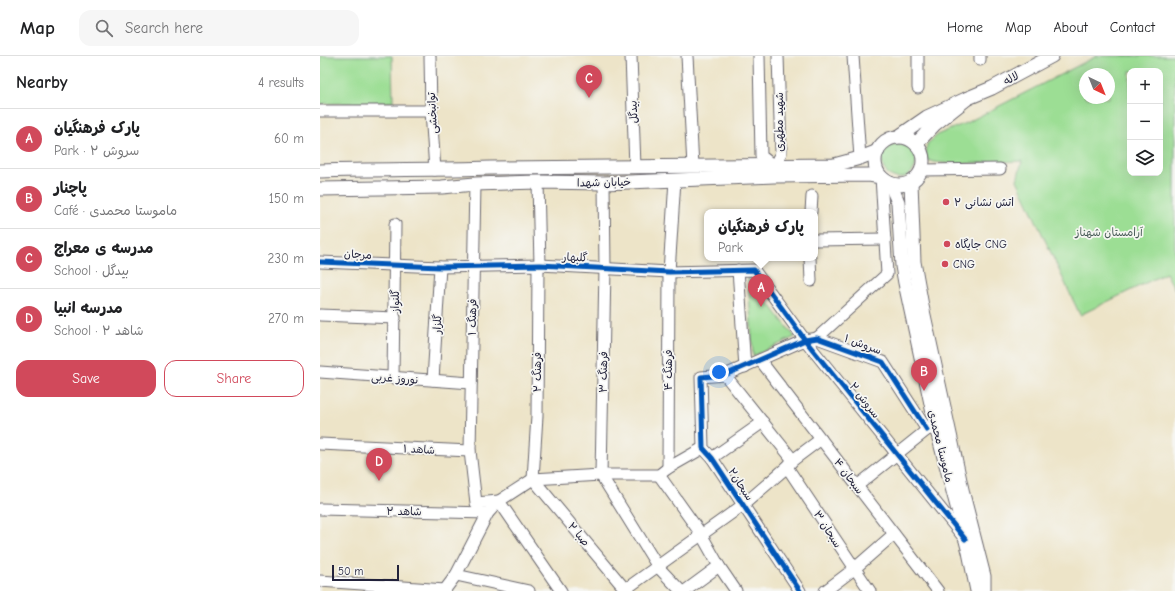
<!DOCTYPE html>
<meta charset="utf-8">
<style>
body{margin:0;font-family:"Comic Neue","Playpen Sans Arabic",sans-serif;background:#f6f6f6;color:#202124}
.controls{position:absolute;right:12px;top:12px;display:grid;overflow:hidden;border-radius:8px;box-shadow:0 4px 16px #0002}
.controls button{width:36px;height:36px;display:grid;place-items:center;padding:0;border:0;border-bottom:1px solid #e0e0e0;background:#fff;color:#202124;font:20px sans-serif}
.compass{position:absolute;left:759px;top:12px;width:36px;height:36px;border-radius:50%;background:#fff;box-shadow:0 4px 16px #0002;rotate:137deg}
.scale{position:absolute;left:12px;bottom:10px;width:67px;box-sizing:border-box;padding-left:4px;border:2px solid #22223b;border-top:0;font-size:11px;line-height:14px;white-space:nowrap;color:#22223b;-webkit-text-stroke:3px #f6f6f2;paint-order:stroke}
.you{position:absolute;left:399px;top:316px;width:14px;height:14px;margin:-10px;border:3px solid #fff;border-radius:50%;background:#1a73e8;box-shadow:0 0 0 6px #1a73e833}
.badge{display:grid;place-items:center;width:26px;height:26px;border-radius:50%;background:#d1495b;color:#fff;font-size:13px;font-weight:700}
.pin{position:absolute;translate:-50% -33px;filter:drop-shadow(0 1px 2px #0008)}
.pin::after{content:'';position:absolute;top:21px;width:14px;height:12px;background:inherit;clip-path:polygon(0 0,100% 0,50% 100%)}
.popup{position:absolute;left:384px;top:153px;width:114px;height:52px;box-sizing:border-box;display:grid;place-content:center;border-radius:8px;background:#fff;filter:drop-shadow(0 1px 3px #0005);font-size:13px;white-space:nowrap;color:#757577}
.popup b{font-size:15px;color:#202124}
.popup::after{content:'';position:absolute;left:50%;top:100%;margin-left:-8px;border:8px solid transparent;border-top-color:#fff}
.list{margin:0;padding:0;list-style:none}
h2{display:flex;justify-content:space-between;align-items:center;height:52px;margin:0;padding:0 16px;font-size:17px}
h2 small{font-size:13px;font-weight:400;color:#757577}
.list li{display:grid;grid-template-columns:26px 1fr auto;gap:12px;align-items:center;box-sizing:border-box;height:60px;padding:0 16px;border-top:1px solid #e0e0e0}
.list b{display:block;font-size:15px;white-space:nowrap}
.list p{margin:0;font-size:13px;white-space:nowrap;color:#757577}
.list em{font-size:13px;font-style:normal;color:#757577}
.actions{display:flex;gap:8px;padding:12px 16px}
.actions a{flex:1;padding:9px 0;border:1px solid #d1495b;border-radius:12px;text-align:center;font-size:14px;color:#d1495b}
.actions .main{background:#d1495b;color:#fff}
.icon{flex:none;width:22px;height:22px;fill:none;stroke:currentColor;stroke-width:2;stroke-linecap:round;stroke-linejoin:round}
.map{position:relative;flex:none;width:855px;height:535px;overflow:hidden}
header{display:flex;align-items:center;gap:24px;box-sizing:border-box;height:56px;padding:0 20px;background:#fff;border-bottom:1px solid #e0e0e0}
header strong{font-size:19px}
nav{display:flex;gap:22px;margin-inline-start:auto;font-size:14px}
.search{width:280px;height:36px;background:#f6f6f6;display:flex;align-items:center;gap:10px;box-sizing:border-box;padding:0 14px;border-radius:12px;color:#757577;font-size:15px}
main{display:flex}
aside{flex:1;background:#fff}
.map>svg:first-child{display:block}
.green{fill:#9cde94;stroke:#5f8068;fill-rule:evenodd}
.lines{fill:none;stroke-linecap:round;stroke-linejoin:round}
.minor-casing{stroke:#69666c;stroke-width:13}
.major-casing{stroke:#69666c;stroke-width:15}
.minor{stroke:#fff;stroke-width:11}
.major{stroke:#fff;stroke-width:13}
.cycleway-casing{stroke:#f6f6f2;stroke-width:8}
.cycleway{stroke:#0057b8;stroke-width:5}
.poi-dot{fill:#d1495b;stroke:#f6f6f2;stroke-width:1.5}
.labels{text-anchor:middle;stroke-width:3.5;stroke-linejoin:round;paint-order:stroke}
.street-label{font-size:11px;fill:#22223b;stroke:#f6f6f2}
.poi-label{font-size:11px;fill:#22223b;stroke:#f6f6f2;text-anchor:start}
.park-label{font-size:11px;fill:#475a56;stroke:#f6f6f2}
</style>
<header>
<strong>Map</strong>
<div class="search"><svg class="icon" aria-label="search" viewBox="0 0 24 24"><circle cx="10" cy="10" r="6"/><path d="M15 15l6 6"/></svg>Search here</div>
<nav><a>Home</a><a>Map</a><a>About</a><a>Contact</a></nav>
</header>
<main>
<aside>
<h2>Nearby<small>4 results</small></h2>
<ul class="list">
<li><span class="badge">A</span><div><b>پارک فرهنگیان</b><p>Park · سروش ۲</p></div><em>60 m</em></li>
<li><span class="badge">B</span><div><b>پاچنار</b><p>Café · ماموستا محمدی</p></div><em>150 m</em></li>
<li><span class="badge">C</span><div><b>مدرسه ی معراج</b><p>School · بیدگل</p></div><em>230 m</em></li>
<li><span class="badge">D</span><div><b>مدرسه انبیا</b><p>School · شاهد ۲</p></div><em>270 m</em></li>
</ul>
<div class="actions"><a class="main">Save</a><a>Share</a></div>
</aside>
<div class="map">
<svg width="855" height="535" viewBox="0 0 855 535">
<rect width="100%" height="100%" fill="#f6f6f2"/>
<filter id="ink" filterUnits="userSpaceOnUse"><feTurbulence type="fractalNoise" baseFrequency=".025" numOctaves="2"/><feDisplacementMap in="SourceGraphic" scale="8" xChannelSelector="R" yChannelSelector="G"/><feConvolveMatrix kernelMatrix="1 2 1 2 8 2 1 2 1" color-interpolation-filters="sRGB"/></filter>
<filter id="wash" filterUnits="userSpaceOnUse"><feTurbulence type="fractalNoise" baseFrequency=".012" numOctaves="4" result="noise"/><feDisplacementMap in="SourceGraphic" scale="16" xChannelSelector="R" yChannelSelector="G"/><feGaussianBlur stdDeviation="0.9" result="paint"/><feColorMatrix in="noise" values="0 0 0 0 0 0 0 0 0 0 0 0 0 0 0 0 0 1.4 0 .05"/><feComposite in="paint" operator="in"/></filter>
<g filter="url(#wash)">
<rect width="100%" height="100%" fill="#ede4c8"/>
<!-- green -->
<g class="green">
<path d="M0,0H72L73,46L0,48Z"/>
<path d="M777,0H855V234L846,217L760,259L697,124L702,105L634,108L613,106L608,104L606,99L607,88L619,78L648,66ZM810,15H840V117H810ZM765,18H789V42H765Z"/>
<circle cx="579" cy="105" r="17"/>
<path d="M428,221L475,281L433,300Z"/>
</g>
</g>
<g filter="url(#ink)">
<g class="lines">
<defs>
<g id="minor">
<path d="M110,0L111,55L115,114"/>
<path d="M311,0L315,111"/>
<path d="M367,0L373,110"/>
<path d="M439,0L441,100L454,110"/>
<path d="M533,0L540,102"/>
<path d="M598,0V32"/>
<path d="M660,4V0"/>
<path d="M0,55H111"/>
<path d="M454,110L461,97L458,0"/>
<path d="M601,114L680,113"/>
<path d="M218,126L220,209"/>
<path d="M284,127L285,212L281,419L338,511L361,535"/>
<path d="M155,128L150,395L156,447L179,445L241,535"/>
<path d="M491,156L492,140"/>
<path d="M495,184L565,183"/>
<path d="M490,202L491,225"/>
<path d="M0,206L120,211L220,209L349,216L434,214L485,284L645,483"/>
<path d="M218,210L217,360L213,423L305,533"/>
<path d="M418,214L425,311"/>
<path d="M0,259L75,262"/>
<path d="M497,282L567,218L561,121"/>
<path d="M440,304L618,535"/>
<path d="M0,316L151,327"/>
<path d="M405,319L473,404"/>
<path d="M73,322L75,168"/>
<path d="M113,324L120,211"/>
<path d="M0,388L150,395"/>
<path d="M392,402L443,366"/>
<path d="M467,411L550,535"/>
<path d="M348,412L349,216L355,124"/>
<path d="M339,419L381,478L399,510L416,535"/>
<path d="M537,430L607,374L614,372"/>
<path d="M0,453L168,457"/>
<path d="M136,519L209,535"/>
<path d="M0,525L125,534"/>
<path d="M124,535L136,519L168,457L179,445L213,423L281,419H339L348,412L383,392"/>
<path d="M303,535L423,449L467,411L473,404L501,383"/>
<path d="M365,535L399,510"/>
<path d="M480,535L392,402L383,392L381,321L405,319L485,284L497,282L563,306L607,374"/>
<path d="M505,535L534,513L574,478"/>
</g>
<g id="major">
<path d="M648,42L672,32L732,0"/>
<path d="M578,81L607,61L648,42L614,69L596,88"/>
<circle cx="579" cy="105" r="24"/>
<path d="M0,115C57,113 114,114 170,112L514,109L540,102L558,95"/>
<path d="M591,126L594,206L602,250L643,438L664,520V535"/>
<path d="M570,127L578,146L582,210L585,227L616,371L649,496L657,535"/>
<path d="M0,133L122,131L155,128L218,126L284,127L454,120L549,119L561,121L566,125"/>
</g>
</defs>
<!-- minor casing -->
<use href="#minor" class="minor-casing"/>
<!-- major casing -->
<use href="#major" class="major-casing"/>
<!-- minor -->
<use href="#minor" class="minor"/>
<!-- major -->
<use href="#major" class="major"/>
<defs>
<g id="cycleway">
<path d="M0,206L120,211L220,209L349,216L434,214L485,284L645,483"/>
<path d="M480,535L392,402L383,392L381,321L405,319L485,284L497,282L563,306L607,374"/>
</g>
</defs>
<!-- cycleway casing -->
<use href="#cycleway" class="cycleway-casing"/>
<!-- cycleway -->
<use href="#cycleway" class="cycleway"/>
</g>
</g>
<!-- markers -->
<g class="poi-dot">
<circle cx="626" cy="146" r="4"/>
<circle cx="627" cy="188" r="4"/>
<circle cx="625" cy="208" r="4"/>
</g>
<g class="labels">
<!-- street labels -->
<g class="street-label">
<text transform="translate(691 22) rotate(-28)" y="4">لاله</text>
<text transform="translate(313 56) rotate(-92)" y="4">بیدگل</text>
<text transform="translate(112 57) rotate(-93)" y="4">توانبخشی</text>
<text transform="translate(459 66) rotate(-90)" y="4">شهید مطهری</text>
<text transform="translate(284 126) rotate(-1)" y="4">خیابان شهدا</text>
<text transform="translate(38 198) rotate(3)" y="4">مرجان</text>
<text transform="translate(255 201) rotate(2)" y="4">گلبهار</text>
<text transform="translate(75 245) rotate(-90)" y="4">گلنواز</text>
<text transform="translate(152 261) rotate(-89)" y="4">فرهنگ ۱</text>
<text transform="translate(117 268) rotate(-87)" y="4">گلزار</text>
<text transform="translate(543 288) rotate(20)" y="4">سروش ۱</text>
<text transform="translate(348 314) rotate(-90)" y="4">فرهنگ ۴</text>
<text transform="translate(217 316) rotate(-90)" y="4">فرهنگ ۲</text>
<text transform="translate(283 316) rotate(-89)" y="4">فرهنگ ۳</text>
<text transform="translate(75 322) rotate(4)" y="4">نوروز غربی</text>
<text transform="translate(545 344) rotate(52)" y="4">سروش ۲</text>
<text transform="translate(621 390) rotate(76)" y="4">ماموستا محمدی</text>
<text transform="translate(99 393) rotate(3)" y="4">شاهد ۱</text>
<text transform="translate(529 420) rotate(53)" y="4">سبحان ۴</text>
<text transform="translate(421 428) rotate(57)" y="4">سبحان۲</text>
<text transform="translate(84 455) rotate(1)" y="4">شاهد ۲</text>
<text transform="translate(508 473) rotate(57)" y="4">سبحان ۳</text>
<text transform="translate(259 478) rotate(50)" y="4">صبا ۲</text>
</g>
<!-- poi labels -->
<g class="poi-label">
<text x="634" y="150">اتش نشانی ۲</text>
<text x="635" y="192">جایگاه CNG</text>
<text x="633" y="212">CNG</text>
</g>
<!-- park labels -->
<g class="park-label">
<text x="789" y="180">آرامستان شهناز</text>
</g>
</g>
</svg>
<div class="controls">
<button>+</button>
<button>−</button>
<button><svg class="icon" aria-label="layers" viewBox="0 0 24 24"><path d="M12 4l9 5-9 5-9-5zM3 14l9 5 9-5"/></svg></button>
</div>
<svg class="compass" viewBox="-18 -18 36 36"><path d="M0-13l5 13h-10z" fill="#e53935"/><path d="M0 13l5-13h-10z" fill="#757577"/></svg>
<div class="scale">50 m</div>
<div class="you"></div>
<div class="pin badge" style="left:441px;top:251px">A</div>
<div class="popup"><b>پارک فرهنگیان</b>Park</div>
<div class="pin badge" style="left:604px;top:335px">B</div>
<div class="pin badge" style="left:269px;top:42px">C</div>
<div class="pin badge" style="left:59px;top:425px">D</div>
</div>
</main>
